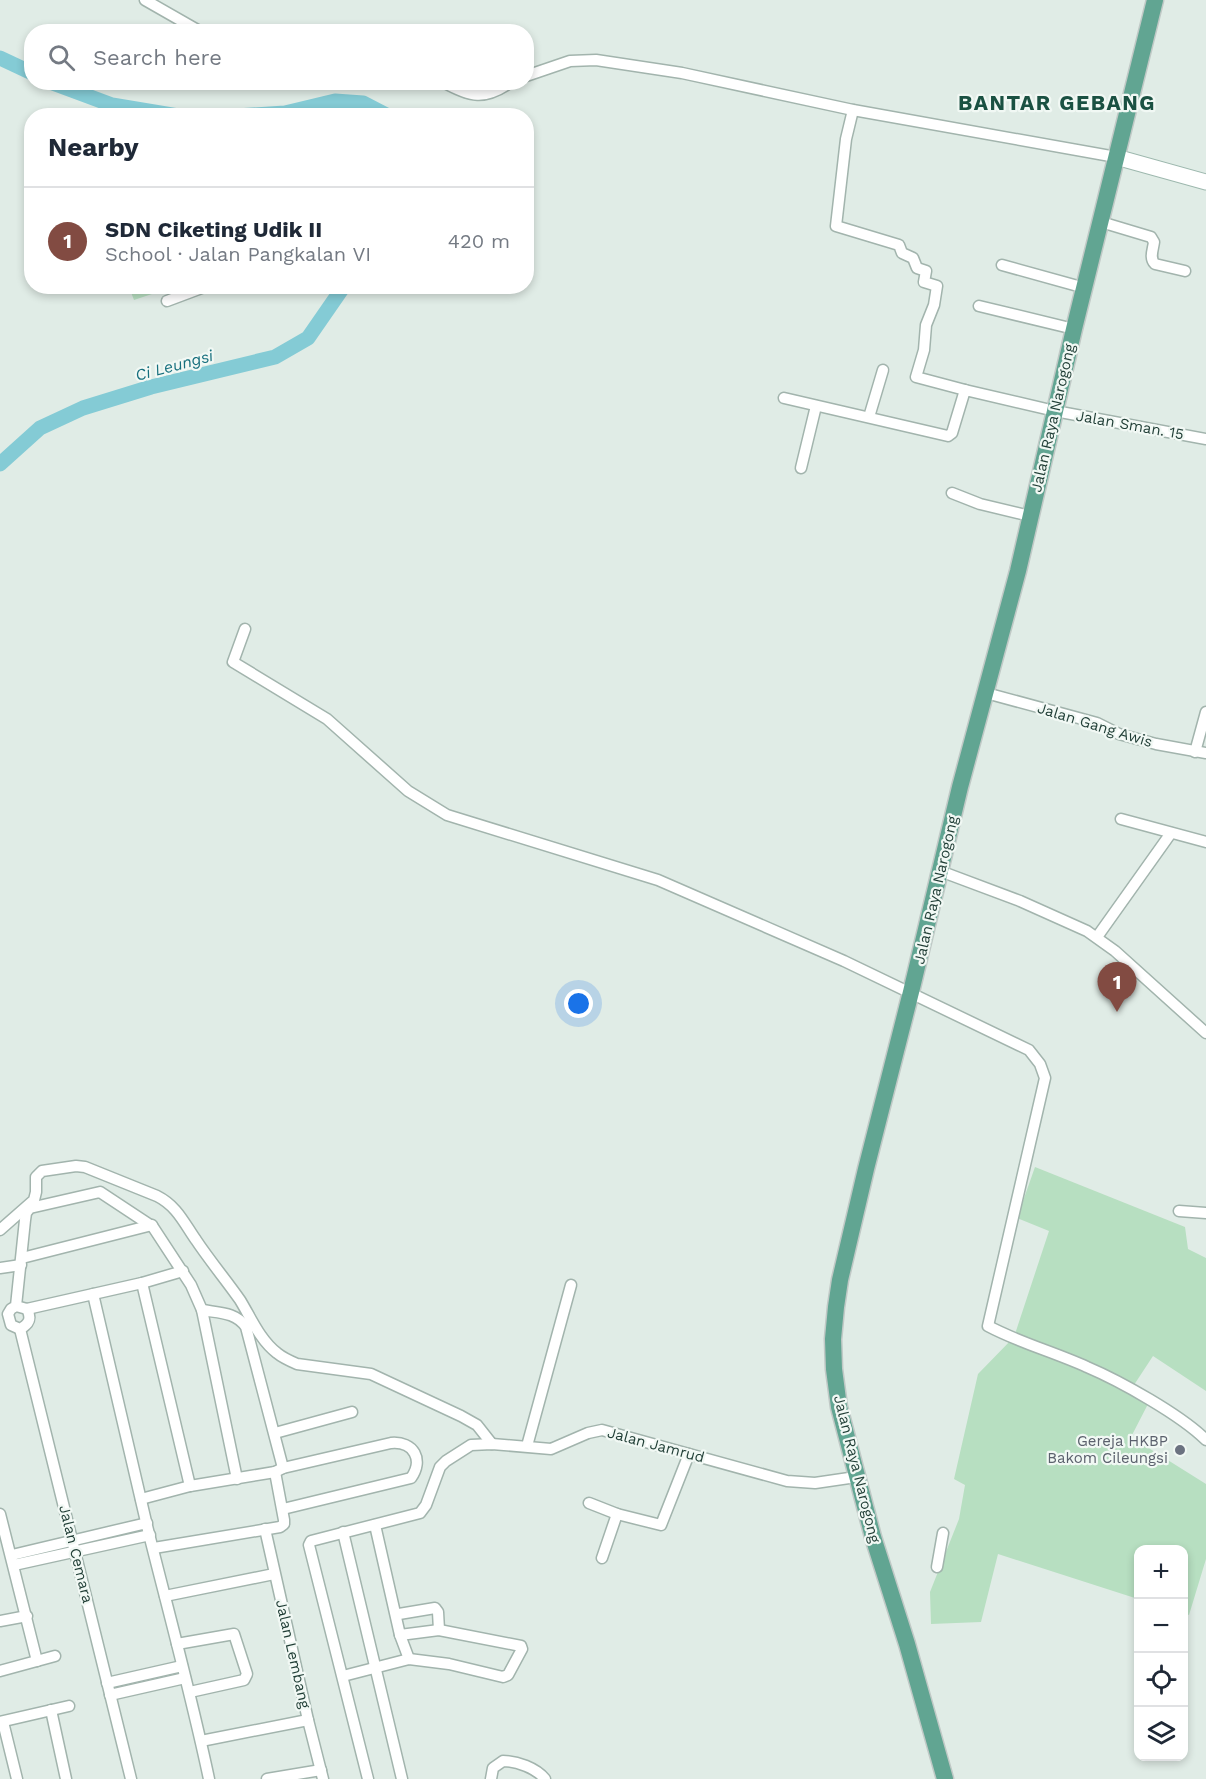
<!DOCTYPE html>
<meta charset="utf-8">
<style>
body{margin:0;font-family:"Work Sans",sans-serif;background:#f2f2f3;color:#1f2937}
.controls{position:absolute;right:18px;bottom:18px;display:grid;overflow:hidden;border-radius:12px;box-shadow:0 3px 9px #0003}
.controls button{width:54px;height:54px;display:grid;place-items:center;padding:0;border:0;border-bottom:2px solid #e0e1e3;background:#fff;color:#1f2937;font:30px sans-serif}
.you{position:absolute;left:579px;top:1004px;width:21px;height:21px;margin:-15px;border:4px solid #fff;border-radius:50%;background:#1a73e8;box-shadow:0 0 0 9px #1a73e833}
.badge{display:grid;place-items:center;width:39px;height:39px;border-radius:50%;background:#824b42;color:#fff;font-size:20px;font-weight:700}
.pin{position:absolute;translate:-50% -50px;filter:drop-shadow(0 2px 3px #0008)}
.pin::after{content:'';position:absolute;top:32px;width:21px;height:18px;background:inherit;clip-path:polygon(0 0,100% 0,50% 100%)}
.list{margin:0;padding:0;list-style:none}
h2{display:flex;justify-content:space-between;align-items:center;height:78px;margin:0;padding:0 24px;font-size:26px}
h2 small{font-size:20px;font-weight:400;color:#747a83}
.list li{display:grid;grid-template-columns:39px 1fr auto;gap:18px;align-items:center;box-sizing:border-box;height:108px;padding:0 24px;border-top:2px solid #e0e1e3}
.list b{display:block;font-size:22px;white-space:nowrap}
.list p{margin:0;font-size:20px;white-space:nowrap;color:#747a83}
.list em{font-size:20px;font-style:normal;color:#747a83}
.icon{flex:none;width:33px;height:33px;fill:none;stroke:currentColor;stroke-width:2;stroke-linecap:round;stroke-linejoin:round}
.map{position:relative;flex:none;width:1206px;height:1779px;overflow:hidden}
.search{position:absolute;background:#fff;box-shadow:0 3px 9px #0003;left:24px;top:24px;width:510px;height:66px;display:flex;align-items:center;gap:15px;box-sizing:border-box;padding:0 21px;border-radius:24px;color:#747a83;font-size:22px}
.panel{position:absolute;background:#fff;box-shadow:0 3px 9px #0003;left:24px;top:108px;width:510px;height:186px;border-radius:24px}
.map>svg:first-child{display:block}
.green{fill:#b7dfc1}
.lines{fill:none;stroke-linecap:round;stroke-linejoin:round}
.river{stroke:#84cbd5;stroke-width:15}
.street-casing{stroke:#a2b4ad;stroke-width:13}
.secondary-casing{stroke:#9db8ae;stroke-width:17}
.primary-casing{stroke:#c0c9c6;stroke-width:19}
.street{stroke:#fff;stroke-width:10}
.secondary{stroke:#fff;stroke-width:15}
.primary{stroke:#61a592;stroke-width:16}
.worship-dot{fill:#6b7280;stroke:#f1f8f4;stroke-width:2}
.labels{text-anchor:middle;stroke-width:4.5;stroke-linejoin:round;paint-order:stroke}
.street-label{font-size:15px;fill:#1f3d35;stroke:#f1f8f4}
.worship-label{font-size:15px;fill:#5b616d;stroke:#f1f8f4;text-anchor:end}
.water-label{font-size:16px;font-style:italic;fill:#166f7d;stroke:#f1f8f4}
.district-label{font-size:21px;font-weight:bold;letter-spacing:1.5px;fill:#1a5142;stroke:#f1f8f4}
</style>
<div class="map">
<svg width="1206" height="1779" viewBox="0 0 1206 1779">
<rect width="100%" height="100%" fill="#e0ece6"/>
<!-- green -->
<g class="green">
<path d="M129,287H153L155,293L134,300Z"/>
<path d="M1035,1167L1185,1227L1188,1249L1206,1258V1391L1153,1356L1132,1388L1148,1404L1131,1437L1206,1484V1559L1189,1615L1184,1613V1550H1138V1599L998,1554L981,1622L931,1624L930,1592L959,1519L965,1485L954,1479L978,1374L1014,1337L1049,1231L1017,1218Z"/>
</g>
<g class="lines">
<!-- river -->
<g class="river">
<path d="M0,58L32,73"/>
<path d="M50,82L112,105L178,116"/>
<path d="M236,116L285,113L335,101L363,103L388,116"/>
<path d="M0,464L40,428L83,408L151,387L275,357L308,338L344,286"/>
</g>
<defs>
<g id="street">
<path d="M145,0L201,32"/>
<path d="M526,76L570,61L596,60L682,73L853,110L1116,157"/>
<path d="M443,82C471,97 484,101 511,82"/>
<path d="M853,110L846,139L836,226L899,245L902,253L913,258L917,268L926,271L924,282L937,286L934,305L926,325L924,350L916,377L965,390"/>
<path d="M1101,222L1151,237L1154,242C1153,250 1149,258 1155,264L1185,271"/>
<path d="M1002,265L1085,288"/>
<path d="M167,301L207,286"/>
<path d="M979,306L1074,329"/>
<path d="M784,398L948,436L952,433L965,390L1055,411L1206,439"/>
<path d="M869,417L883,370"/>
<path d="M801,468L816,406"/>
<path d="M952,493L980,504L1030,516"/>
<path d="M245,629L233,662L327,719L408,791L447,815L658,880L844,961L1029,1050L1040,1064L1045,1078L988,1326C1020,1343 1054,1352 1087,1367C1120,1381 1181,1415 1206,1440"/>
<path d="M986,693L1097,723L1119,734L1156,744L1206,753"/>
<path d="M1195,752L1206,712"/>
<path d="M1121,819L1206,842"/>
<path d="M940,871L1020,901L1087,931L1115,951L1206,1033"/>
<path d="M1097,937L1171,833"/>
<path d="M1179,1211L1206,1213"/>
<path d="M0,1230L34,1200L36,1192V1177L42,1171L76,1166L85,1167L157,1196C177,1206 184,1223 196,1240C210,1261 226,1280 240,1300C251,1318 260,1340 277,1353C283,1358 290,1361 297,1364L371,1374L461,1416L477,1425L492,1444"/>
<path d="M22,1258L152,1225"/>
<path d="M0,1268L21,1265"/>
<path d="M142,1283L190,1486"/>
<path d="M93,1294C111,1371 129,1449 147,1526C168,1610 191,1694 209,1779"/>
<path d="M16,1306L27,1309C32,1319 29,1324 20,1329L11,1325L8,1314L11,1309L16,1306L25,1220L26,1213L30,1208L100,1192L153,1227L191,1285L202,1310L237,1479"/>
<path d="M27,1309L142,1283L183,1271"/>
<path d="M202,1310C219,1313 236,1312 246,1327L283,1468"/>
<path d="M20,1329L131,1779"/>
<path d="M275,1433L352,1412"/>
<path d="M527,1446L571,1285"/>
<path d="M141,1499L190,1486L275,1472L283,1468L391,1443C414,1441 424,1460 411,1478L283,1509"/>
<path d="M589,1503L617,1514L661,1525L689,1454"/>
<path d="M0,1514L37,1661"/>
<path d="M375,1525L400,1635L409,1659"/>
<path d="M265,1529L308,1720L323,1779"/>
<path d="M343,1532L402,1779"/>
<path d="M154,1548L280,1527L284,1524V1520L275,1472"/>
<path d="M12,1555L147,1523"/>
<path d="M602,1558L617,1514"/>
<path d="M14,1565L150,1535"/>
<path d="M937,1567L943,1533"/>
<path d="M165,1596L274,1574"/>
<path d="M399,1614L435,1608L438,1612L439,1630"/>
<path d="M0,1621L27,1616"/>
<path d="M177,1644L234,1634L247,1674L244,1680L190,1692"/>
<path d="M0,1671L55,1656"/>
<path d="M343,1676L409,1659L449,1664L503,1677L508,1675L522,1649L521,1646L439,1630L400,1635"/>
<path d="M107,1683L182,1666"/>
<path d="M110,1695L185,1678"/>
<path d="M51,1710L66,1779"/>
<path d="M0,1722L69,1706"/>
<path d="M3,1722L17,1779"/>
<path d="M201,1741L308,1720"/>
<path d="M267,1779L321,1770"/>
<path d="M368,1779L309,1545L311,1541L420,1513L426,1505L440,1467L446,1461L471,1445L492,1444L551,1449L588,1433L602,1430L787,1481L815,1483L856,1477"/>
<path d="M491,1779L493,1768L503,1761C517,1761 536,1768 545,1779"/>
</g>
<path id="secondary" d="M1116,157L1206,182"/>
<path id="primary" d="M945,1779L907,1644L873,1537L839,1407L834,1369L833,1339L836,1307L840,1280L866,1169L911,992L960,787L1018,571L1074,329L1155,0"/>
</defs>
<!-- street casing -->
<use href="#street" class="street-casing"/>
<!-- secondary casing -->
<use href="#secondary" class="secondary-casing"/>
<!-- primary casing -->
<use href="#primary" class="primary-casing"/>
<!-- street -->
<use href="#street" class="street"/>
<!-- secondary -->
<use href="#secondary" class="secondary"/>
<!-- primary -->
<use href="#primary" class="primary"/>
</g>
<!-- markers -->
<circle class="worship-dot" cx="1180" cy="1450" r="6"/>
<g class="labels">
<!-- street labels -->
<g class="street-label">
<text transform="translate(1053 418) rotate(-77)" y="5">Jalan Raya Narogong</text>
<text transform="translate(1130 425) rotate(10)" y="5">Jalan Sman. 15</text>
<text transform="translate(1095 725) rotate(17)" y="5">Jalan Gang Awis</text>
<text transform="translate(936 890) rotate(-77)" y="5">Jalan Raya Narogong</text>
<text transform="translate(656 1445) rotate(15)" y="5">Jalan Jamrud</text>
<text transform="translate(857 1469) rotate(76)" y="5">Jalan Raya Narogong</text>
<text transform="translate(76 1554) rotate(76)" y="5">Jalan Cemara</text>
<text transform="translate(293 1654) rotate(77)" y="5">Jalan Lembang</text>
</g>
<!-- worship labels -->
<g class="worship-label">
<text x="1168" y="1446">Gereja HKBP<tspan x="1168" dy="17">Bakom Cileungsi</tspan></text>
</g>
<!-- water labels -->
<g class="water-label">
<text transform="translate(174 365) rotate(-15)" y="6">Ci Leungsi</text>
</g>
<!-- district labels -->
<g class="district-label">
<text x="1057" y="110">BANTAR GEBANG</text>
</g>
</g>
</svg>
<div class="controls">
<button>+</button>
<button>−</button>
<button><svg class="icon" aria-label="locate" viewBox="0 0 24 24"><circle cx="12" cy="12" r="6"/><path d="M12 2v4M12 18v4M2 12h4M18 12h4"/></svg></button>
<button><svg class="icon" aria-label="layers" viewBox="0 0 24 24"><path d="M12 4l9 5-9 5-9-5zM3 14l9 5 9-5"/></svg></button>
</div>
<div class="you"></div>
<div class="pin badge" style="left:1117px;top:1012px">1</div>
<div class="search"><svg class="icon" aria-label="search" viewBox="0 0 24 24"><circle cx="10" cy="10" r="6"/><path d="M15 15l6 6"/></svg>Search here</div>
<section class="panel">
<h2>Nearby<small></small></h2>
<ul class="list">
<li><span class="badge">1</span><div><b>SDN Ciketing Udik II</b><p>School · Jalan Pangkalan VI</p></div><em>420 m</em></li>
</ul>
</section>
</div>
